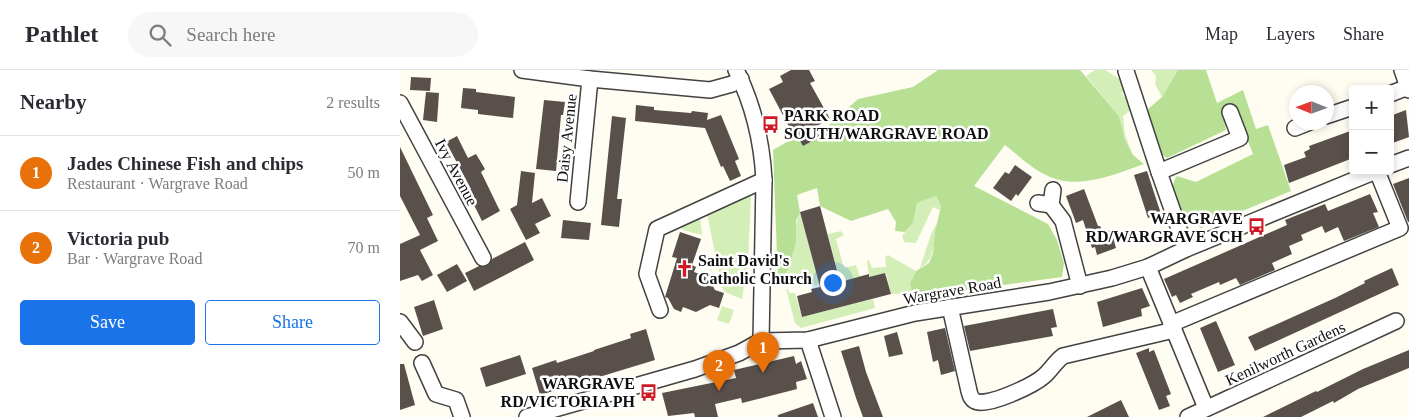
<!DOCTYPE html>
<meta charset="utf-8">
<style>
body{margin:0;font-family:Georgia,serif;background:#f7f7f7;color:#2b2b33}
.controls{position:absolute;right:15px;top:15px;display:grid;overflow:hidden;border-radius:5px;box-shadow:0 2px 8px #0003}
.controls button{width:45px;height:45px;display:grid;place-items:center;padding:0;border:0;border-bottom:1px solid #e1e1e2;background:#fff;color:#2b2b33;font:25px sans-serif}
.compass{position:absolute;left:889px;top:15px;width:45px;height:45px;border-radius:50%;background:#fff;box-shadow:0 2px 8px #0003;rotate:271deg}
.you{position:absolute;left:432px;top:212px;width:18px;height:18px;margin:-12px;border:4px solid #fff;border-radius:50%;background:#1a73e8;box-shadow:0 0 0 8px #1a73e833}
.badge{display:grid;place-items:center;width:32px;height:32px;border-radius:50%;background:#1a73e8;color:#fff;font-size:16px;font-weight:700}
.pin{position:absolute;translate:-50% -41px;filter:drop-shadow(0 1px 2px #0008)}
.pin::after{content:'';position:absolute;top:26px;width:18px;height:15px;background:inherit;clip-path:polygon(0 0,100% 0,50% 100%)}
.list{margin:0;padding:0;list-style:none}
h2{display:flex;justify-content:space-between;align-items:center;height:65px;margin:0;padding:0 20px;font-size:21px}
h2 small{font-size:16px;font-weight:400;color:#7c7c81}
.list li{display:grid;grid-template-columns:32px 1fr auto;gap:15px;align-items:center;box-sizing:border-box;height:75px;padding:0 20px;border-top:1px solid #e1e1e2}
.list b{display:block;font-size:19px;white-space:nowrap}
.list p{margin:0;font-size:16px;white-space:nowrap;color:#7c7c81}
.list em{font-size:16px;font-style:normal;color:#7c7c81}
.actions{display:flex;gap:10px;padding:15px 20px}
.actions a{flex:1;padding:11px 0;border:1px solid #1a73e8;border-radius:5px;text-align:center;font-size:18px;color:#1a73e8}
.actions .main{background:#1a73e8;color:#fff}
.icon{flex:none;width:28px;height:28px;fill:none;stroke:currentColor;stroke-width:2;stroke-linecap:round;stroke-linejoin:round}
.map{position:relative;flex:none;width:1009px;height:347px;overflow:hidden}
header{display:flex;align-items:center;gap:30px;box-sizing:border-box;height:70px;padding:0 25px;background:#fff;border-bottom:1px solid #e1e1e2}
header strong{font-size:24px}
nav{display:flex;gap:28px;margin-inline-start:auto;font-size:18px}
.search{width:350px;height:45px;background:#f7f7f7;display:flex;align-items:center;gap:12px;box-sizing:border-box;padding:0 18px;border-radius:28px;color:#7c7c81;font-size:19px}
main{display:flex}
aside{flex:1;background:#fff}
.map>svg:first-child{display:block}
.green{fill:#d4eeb7}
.forest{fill:#b7e095}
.building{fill:#59504b}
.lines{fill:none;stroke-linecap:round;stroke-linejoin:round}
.minor-casing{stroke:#424242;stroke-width:18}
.minor{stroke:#fff;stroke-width:15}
.labels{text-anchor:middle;stroke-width:5;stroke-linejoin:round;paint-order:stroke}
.poi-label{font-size:16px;font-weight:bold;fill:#0f0f0f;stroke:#fff;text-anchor:start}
.street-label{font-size:16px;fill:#0f0f0f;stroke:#fff}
</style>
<header>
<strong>Pathlet</strong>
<div class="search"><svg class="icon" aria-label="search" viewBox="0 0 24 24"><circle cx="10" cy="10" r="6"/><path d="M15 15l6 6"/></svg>Search here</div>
<nav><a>Map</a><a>Layers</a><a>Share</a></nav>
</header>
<main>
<aside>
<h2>Nearby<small>2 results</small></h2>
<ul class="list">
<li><span class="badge" style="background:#e8710a">1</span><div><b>Jades Chinese Fish and chips</b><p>Restaurant · Wargrave Road</p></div><em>50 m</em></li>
<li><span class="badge" style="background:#e8710a">2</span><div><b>Victoria pub</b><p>Bar · Wargrave Road</p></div><em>70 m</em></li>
</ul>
<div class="actions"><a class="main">Save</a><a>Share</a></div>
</aside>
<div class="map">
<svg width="1009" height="347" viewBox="0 0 1009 347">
<rect width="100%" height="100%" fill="#fffcf2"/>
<!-- green -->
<g class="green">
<path d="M695,0H705L723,11L726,20L722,23L724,27L728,26L732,39L723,46L725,65L733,85L725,70L719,46L686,6Z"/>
<path d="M751,0H778L762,27L755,14L756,6Z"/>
<path d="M350,122L351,126L348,191L342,229L325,222L322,218L307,143Z"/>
<path d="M536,126L541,136L540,140L533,137L516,173L504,172L502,166L513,153L517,133Z"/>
<path d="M400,142L419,214L407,217V215L399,217L397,204L385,208L384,205C399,186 391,162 400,142Z"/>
<path d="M300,147L302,165L283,160L281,158V156Z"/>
<path d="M537,153C533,170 537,188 520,198L531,164Z"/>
<path d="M441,161L444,165L436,169L444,198L456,195L460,207L440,212L428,164Z"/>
<path d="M488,185L516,201L510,213L512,223L491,224L486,203L469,207L467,191L469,190L472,198L486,197L485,187Z"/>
<path d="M386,219H388L389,223H395L402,247L473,229L475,238L401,258L395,253Z"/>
<path d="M322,236L334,240L329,254L317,250Z"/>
</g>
<!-- forest -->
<g class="forest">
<path d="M538,0H680L719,46L725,70L733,85L744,94C713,105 677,121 646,105C631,98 618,85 605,75L574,116L648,154L657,170L664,193L662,207L523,226L512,223L510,213L516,201L529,193L533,183L535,162L541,136L536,126L517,133L513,153L505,162L495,161L496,152L488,139L451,151L420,136L417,118L397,125L400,142L396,151V172L389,198L378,213L373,80L397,66L403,76L419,67L418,65L458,29L513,17Z"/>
<path d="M778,0H806L817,33L843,20L856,59L868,55L891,121L801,158C795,154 784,150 781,144C775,134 769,115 777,106L796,112L853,84L833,34L822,40L826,60L767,88L760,83L747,40L762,27Z"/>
</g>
<!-- building -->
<g class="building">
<path d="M391,0H409L415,11L410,13L430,49L415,57L420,67L403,76L396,64L394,66L369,19L383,12L380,6Z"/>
<path d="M11,7L31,8L30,21L10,20Z"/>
<path d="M63,18L76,19V22L115,27L113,48L78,44V40L61,38Z"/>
<path d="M26,22L39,23L37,52L23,50Z"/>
<path d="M144,30L165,32L163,45H161L156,101L136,99Z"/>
<path d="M236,35L254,37V40L291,43L292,41L308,43L307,50L321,45L339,89L335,91L341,106L330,111L323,96L321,97L305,58L235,51Z"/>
<path d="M1006,40L1009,67L990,74V46Z"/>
<path d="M212,46L226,48L217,129H222L219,157L201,155Z"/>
<path d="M953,60V88L889,113L884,95L906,87L904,82L910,79L909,76Z"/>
<path d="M57,66L68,88L76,84L85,99L81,102L100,141L82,151L67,121L71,119L46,72Z"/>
<path d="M0,77L33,145L27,148L38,171L20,180L33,205L22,211L18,205L0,211V174L20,165L0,126Z"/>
<path d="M615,95L632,107L618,126L616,124L611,131L593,118L605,102L609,104Z"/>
<path d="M121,101L135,103L132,133L142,128L151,146L135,154L140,163L126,170L110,139L117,135Z"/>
<path d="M747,101L761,144L748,148L734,105Z"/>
<path d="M1009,108V152H1008L993,114Z"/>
<path d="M684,119L698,156H700L703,163L711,160L716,178L697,185L695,177L692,178L683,150L676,153L666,126Z"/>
<path d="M970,124L978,142L973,143L979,157L944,171L938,157L925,163L922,156L901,165L903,170L889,176L892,184L872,193L875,200L840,215L836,208L820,215L819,212L791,224L793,227L780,233L776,225L772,227L764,209L887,155L885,150L925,134L928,141Z"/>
<path d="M420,136L440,212L469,204V207L485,203L491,224L402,247L397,226L412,222L411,219L420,217L400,142Z"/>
<path d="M163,150L191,153L189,170L161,168Z"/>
<path d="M280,162L301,169L292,195L296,197L294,202L308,207L315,220L324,223L319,238L310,235L296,242L283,237L281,242L274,239L268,228L265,227L277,188L272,187Z"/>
<path d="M125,172L134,190L74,221L65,203L79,196H87L92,189Z"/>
<path d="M57,194L67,211L47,222L37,205Z"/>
<path d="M992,198L999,215L855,281L848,267L935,228L965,213L964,211Z"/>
<path d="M742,218L750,236L741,239L742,246L703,257L697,232Z"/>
<path d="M34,230L43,259L23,266L14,237Z"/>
<path d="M653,239L657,257L651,258L653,266L570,281L564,256Z"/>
<path d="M816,251L835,295L818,302L800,258Z"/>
<path d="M545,258L555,301L541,305L538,290L533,292L527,262Z"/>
<path d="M246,259L255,290L140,325L132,298L156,290L157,293L194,281V280L231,268L230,264Z"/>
<path d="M497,262L503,284L489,287L484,266Z"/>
<path d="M459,276L466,302L483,347H463L456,328L441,281Z"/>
<path d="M749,278V282L754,280L771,324L766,326L770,336L759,340L736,283Z"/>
<path d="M1009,280V298L958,319L934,333L933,331L901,347H863L916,321L917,322L963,299Z"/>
<path d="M120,285L126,304L86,317L80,298Z"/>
<path d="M394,286L396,294L401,291L407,309L396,312L397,319L342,333L341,328L315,334L318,347H295L294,343L268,346L262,323L336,308L334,300Z"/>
<path d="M0,294H4L15,335L0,340Z"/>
<path d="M721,330L729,347H687Z"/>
<path d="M413,333L418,347H378V345Z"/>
</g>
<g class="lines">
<defs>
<g id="minor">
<path d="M122,0L190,9L310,20L332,14L341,9"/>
<path d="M336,0C353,34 362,72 364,110L361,271"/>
<path d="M1002,0L1009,20"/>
<path d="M726,1L759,102L786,179"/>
<path d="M990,24L1008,17"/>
<path d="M0,33L83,188"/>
<path d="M926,46L953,37"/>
<path d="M895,58L910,52"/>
<path d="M990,95L1009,88"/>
<path d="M759,102L840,68L830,42"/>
<path d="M178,132L190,9"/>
<path d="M638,133L651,135L653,120"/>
<path d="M651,135L663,151L680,216"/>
<path d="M748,197L806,338"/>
<path d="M550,237L569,321C570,325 571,329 575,331C586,338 634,315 644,306C651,300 655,292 663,286L774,260"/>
<path d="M260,240L247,204L257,159L364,110"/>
<path d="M0,252L15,272"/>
<path d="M771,254L1000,158L977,101"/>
<path d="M408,270L433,347"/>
<path d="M22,293L36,324L56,330L62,347"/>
<path d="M127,347L295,299L339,283L361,271L408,270L515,243L649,222L712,208L748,197L786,179L976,101"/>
<path d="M788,347L996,251"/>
</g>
</defs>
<!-- minor casing -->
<use href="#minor" class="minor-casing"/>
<!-- minor -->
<use href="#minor" class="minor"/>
</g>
<!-- icons -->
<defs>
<symbol id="bus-bare" viewBox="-9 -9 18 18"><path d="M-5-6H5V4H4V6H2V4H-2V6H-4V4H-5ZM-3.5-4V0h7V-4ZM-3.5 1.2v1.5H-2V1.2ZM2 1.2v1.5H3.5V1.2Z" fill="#cd1a24" stroke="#fff" stroke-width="2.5" paint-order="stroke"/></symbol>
<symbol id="church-bare" viewBox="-9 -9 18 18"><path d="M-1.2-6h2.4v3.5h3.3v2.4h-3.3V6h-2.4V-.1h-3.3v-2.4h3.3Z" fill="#cd1a24" stroke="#fff" stroke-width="2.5" paint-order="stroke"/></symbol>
</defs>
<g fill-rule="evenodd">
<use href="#bus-bare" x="358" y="42" width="25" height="25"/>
<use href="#bus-bare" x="844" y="144" width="25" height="25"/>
<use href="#church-bare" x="272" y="186" width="25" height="25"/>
<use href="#bus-bare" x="236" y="310" width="25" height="25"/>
</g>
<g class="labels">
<!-- poi labels -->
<g class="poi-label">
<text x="384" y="51">PARK ROAD<tspan x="384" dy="18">SOUTH/WARGRAVE ROAD</tspan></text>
<text x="843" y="154" text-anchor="end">WARGRAVE<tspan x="843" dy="18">RD/WARGRAVE SCH</tspan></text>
<text x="298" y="196">Saint David's<tspan x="298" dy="18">Catholic Church</tspan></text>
<text x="235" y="319" text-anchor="end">WARGRAVE<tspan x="235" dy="18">RD/VICTORIA PH</tspan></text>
</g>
<!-- street labels -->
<g class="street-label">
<text transform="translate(166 68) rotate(-84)" y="6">Daisy Avenue</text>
<text transform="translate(57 102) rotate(62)" y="6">Ivy Avenue</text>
<text transform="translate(552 220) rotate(-10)" y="6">Wargrave Road</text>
<text transform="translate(885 283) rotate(-25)" y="6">Kenilworth Gardens</text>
</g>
</g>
</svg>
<div class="controls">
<button>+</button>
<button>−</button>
</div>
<svg class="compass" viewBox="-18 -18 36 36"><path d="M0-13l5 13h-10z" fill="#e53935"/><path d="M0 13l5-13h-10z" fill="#7c7c81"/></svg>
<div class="you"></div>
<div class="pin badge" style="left:363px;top:303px;background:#e8710a">1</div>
<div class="pin badge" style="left:319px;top:321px;background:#e8710a">2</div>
</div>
</main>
